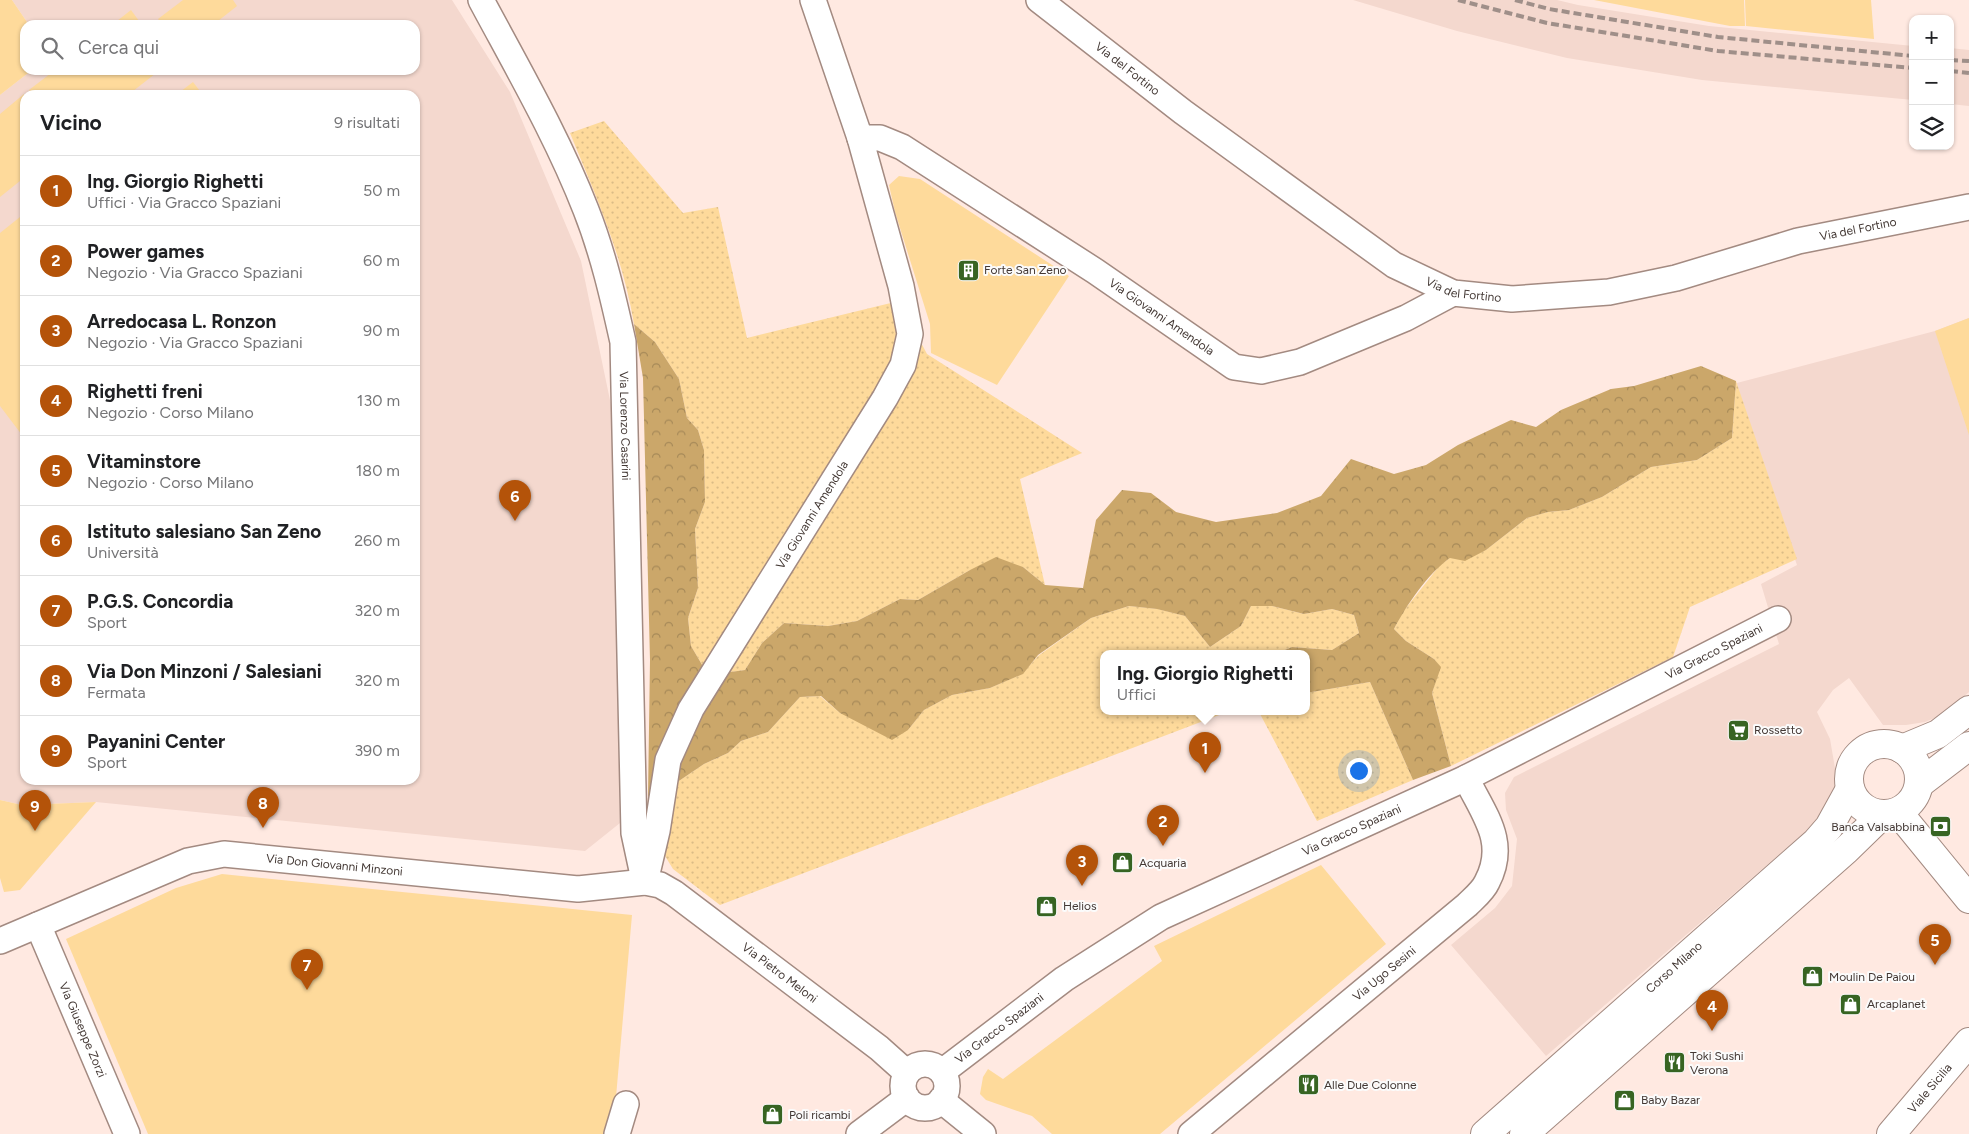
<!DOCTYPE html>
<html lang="it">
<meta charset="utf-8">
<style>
body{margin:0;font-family:Figtree,sans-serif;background:#f6f6f6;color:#202124}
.controls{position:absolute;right:15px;top:15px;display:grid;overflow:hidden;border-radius:10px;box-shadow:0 1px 4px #0004}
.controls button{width:45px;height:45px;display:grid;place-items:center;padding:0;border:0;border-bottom:1px solid #e0e0e0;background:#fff;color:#202124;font:25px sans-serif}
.you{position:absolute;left:1358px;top:770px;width:18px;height:18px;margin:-12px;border:4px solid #fff;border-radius:50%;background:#1a73e8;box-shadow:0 0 0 8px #1a73e833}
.badge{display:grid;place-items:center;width:32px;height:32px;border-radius:50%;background:#b45309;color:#fff;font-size:16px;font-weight:700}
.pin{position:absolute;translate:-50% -41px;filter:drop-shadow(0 1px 2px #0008)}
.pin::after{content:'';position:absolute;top:26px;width:18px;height:15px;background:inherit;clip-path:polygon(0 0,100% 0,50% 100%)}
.popup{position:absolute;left:1100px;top:650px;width:210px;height:65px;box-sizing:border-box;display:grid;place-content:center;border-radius:10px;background:#fff;filter:drop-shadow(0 1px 4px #0005);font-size:16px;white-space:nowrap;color:#757577}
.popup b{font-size:19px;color:#202124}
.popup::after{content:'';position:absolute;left:50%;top:100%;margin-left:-10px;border:10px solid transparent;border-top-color:#fff}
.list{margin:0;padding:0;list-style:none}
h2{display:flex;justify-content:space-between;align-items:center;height:65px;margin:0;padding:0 20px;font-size:21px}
h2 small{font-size:16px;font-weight:400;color:#757577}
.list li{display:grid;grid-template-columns:32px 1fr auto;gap:15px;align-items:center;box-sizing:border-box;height:70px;padding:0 20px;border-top:1px solid #e0e0e0}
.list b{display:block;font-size:19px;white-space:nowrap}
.list p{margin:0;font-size:16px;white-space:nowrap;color:#757577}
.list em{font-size:16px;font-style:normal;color:#757577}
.icon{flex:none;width:28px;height:28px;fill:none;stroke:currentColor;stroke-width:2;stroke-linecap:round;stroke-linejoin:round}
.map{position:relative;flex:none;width:1969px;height:1134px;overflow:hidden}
.search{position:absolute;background:#fff;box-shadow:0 1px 4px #0004;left:20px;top:20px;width:400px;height:55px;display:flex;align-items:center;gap:12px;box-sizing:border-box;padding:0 18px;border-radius:15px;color:#757577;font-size:19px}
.panel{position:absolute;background:#fff;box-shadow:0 1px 4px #0004;left:20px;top:90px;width:400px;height:695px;border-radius:15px}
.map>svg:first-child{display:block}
.built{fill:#f4d8ce;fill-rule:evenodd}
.grass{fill:url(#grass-dots)}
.forest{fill:url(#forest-crowns)}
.green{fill:#feda9b}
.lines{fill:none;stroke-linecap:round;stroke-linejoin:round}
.street-casing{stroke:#a38a81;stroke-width:28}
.secondary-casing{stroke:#a38a81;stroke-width:30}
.primary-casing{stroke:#a38a81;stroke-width:30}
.street{stroke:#fff;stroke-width:25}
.secondary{stroke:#fff;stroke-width:28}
.primary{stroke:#fff;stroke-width:28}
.rail{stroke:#9f8f89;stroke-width:4;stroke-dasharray:8 4;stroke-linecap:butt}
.labels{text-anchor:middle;stroke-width:4;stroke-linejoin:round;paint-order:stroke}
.street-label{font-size:12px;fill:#433834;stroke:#fbfbfb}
.poi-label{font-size:12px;fill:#433834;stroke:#fbfbfb;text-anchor:start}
</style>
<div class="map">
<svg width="1969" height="1134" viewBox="0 0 1969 1134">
<defs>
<pattern id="grass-dots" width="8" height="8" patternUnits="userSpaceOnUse" patternTransform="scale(1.25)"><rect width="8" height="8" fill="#feda9b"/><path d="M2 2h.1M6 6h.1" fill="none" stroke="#dbbc86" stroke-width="1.8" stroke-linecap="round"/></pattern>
<pattern id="forest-crowns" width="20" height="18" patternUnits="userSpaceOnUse" patternTransform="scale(1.25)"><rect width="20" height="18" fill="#cba76a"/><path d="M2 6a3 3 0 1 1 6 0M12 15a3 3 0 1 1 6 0" fill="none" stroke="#a68958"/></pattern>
</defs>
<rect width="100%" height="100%" fill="#ffe9e1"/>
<!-- built -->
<g class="built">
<path d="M12,0H452L510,92L581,261L611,405L618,638L620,823L585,851L96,802L22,805L0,800V95L32,70H415V25H29ZM25,95H415V780H25Z"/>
<path d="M1353,0H1557L1578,5L1709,26L1913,46V100L1702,80L1567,58L1457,31Z"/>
<path d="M1950,48L1969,50V106L1950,104Z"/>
<path d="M1969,318V692L1942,715L1925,722L1906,725H1883L1849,678L1833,690L1817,712L1830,739L1835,768L1834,791L1812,826L1546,1056L1451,945L1495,908L1512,886L1517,839L1506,810L1505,793L1514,777L1779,644L1761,584L1797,565L1733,384L1935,331Z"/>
</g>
<!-- grass -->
<g class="grass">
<path d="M604,121L683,213L718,207L747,338L899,301L927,354L1082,453L1020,479L1045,585L1023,567L970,570L918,600L900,599L857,621L828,626L784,623L762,643L745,670L708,675L691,646L688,618L698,588L695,529L705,502L704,450L698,430L687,418L679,379L655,342L634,324C623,257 596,196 570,133Z"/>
<path d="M1736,381L1797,559L1690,607L1673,657L1451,766L1432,693L1440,667L1434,659L1406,641L1394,629L1402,613L1440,565L1450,558L1486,550L1527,518L1548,512L1569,510L1602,497L1651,467L1697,460L1732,438Z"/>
<path d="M1129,606L1158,609L1185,616L1210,647L1241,626L1251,606H1272L1304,614L1332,609L1354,615L1359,633L1332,650L1292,647L1275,654H1104V712H1227L720,905L673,869L646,825L648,797L670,787L704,764L728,753L741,741L768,732L800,697L820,696L840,713L908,730L924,710L952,695L990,688L1022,674L1038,656L1091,618Z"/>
<path d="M1370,682L1413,780L1317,821L1259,712H1306V693Z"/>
</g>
<!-- forest -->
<path class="forest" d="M634,324L655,342L679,379L687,418L698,430L704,450L705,502L695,529L698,588L688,618L691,646L708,675L745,670L762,643L784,623L828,626L857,621L900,599L918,600L970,570L996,557L1023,567L1045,585L1083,588L1096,520L1122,490L1151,493L1176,512L1216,522L1277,513L1321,496L1351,459L1394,474L1426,465L1458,445L1511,420L1536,427L1561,410L1611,389L1634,386L1701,366L1736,381L1732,438L1697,460L1651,467L1602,497L1569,510L1548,512L1527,518L1486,550L1465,561L1450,558C1428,573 1406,606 1394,629L1406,641L1434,659L1441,667L1432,693L1451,766L1413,780L1370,682L1306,693V654H1275L1292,647L1332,650L1359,633L1354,615L1332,609L1304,614L1272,606H1251L1241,626L1210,647L1185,616L1157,609L1129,606L1091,618L1038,655L1023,674L990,688L952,695L924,710L908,730L892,740L840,713L821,696L800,697L768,732L741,741L728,753L704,764L670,787L648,797L650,660L643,378Z"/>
<!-- green -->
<g class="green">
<path d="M0,0H12L29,25H25V70H32L0,95Z"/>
<path d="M183,0H233L237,6L213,25H163L158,19Z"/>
<path d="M1594,0H1744L1745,26H1730Z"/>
<path d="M1745,0H1871L1874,39L1746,26Z"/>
<path d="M131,10L142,25H112Z"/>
<path d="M55,70H160L128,95H33L29,90Z"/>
<path d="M193,82L203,95H176Z"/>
<path d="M24,94L25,177L0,197V114Z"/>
<path d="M899,176L920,179L1069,276L997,385L931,353L930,324L895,212L889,185Z"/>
<path d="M25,213V439L0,406V233Z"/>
<path d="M1969,318V435L1935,331Z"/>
<path d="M0,800L22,805L96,802L20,890L4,892L0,878Z"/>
<path d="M1321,865L1386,944L1160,1134H1052L1032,1116L986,1100L980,1094L983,1077L988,1069L1003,1079L1162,961L1154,946Z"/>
<path d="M222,874L632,915L616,1097L606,1134H148L66,939L176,888Z"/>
</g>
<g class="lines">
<defs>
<g id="street">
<path id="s1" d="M481,0C518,69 558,138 586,210C603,253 613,297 623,342L634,833L643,875"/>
<path id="s2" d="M1039,0L1183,112L1394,265L1453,293L1512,299L1609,292L1676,278L1798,241L1969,207"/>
<path id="s3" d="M860,138H880L902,147L1095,271L1234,367L1261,371L1300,362L1406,318L1453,293"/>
<path id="s4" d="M645,882L657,831L668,760L691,709L885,398L903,365L910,334L901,286L860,138L813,0"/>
<path id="s5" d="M38,925L127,1134"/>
<path id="s6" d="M0,941L188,861L224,854L578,889L645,882L660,885L674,893L879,1048L907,1073"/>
<circle cx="925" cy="1086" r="22"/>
<path id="s7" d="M942,1072L1064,979L1161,917L1466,778L1778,619"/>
<path d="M941,1100L983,1134"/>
<path d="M617,1134L626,1104"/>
<path d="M859,1134L907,1098"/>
<path id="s8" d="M1191,1134L1467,905C1474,898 1483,891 1487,882C1508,842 1484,815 1466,778"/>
</g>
<g id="secondary">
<path d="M1898,812L1969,899"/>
<path id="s9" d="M1891,1134L1969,1042"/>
</g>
<g id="primary">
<circle cx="1884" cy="779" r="35"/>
<path d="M1902,749L1938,734L1969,710"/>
<path d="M1919,784L1969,746"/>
<path id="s10" d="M1485,1134L1816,842L1829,827L1850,789"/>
<path d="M1524,1134L1846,850L1883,814"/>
</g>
</defs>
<!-- street casing -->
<use href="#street" class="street-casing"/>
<!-- secondary casing -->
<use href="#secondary" class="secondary-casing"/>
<!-- primary casing -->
<use href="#primary" class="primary-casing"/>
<!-- street -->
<use href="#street" class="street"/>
<!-- secondary -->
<use href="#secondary" class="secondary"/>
<!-- primary -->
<use href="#primary" class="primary"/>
<!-- rail -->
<g class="rail">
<path d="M1458,0L1547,23L1718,51L1913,68"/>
<path d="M1515,0L1549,9L1718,37L1913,56"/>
<path d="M1950,60L1969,61"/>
<path d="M1950,71L1969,73"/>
</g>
</g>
<!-- icons -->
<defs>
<symbol id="building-square" viewBox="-11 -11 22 22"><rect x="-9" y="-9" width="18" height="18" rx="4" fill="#376422" stroke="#fbfbfb"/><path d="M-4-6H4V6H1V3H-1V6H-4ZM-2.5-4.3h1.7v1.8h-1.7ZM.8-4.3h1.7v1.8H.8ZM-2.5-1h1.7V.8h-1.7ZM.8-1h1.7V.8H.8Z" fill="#fff"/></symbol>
<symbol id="supermarket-square" viewBox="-11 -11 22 22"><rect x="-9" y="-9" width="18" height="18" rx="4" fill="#376422" stroke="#fbfbfb"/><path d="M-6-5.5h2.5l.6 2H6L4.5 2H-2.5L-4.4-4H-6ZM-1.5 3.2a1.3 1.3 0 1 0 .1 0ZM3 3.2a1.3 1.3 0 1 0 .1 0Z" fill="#fff"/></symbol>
<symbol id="bank-square" viewBox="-11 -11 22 22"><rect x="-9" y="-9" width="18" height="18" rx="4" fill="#376422" stroke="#fbfbfb"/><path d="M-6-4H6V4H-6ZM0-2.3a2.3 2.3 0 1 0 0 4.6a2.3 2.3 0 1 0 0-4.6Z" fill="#fff"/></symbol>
<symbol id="shop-square" viewBox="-11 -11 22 22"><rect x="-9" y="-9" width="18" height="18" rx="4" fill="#376422" stroke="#fbfbfb"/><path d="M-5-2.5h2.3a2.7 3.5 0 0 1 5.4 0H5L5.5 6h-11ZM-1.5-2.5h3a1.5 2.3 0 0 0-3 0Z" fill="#fff"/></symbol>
<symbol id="restaurant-square" viewBox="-11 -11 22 22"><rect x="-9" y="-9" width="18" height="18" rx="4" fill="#376422" stroke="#fbfbfb"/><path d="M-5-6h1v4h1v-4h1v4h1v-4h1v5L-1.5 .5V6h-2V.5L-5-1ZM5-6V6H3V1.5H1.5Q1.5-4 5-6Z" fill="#fff"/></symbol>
</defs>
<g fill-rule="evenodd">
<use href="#building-square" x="956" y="258" width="25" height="25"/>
<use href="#supermarket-square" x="1726" y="718" width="25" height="25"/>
<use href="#bank-square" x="1928" y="814" width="25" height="25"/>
<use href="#shop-square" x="1110" y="850" width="25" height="25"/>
<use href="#shop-square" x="1034" y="894" width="25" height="25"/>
<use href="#shop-square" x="1800" y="964" width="25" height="25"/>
<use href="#shop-square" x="1838" y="992" width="25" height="25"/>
<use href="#restaurant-square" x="1662" y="1050" width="25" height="25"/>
<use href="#restaurant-square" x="1296" y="1072" width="25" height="25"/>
<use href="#shop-square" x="1612" y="1088" width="25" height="25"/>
<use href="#shop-square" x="760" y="1102" width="25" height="25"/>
</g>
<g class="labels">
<!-- street labels -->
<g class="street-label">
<text dy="4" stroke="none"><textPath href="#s2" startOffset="112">Via del Fortino</textPath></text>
<text dy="4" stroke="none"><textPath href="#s2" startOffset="922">Via del Fortino</textPath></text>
<text dy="4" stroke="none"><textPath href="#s2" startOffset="518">Via del Fortino</textPath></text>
<text dy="4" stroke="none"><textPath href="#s3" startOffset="354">Via Giovanni Amendola</textPath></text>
<text dy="4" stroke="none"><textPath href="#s1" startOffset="456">Via Lorenzo Casarini</textPath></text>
<text dy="4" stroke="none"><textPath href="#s4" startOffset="409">Via Giovanni Amendola</textPath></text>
<text dy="4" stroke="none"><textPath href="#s7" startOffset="882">Via Gracco Spaziani</textPath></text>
<text dy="4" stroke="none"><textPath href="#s7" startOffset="478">Via Gracco Spaziani</textPath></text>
<text dy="4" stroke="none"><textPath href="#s6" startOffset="352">Via Don Giovanni Minzoni</textPath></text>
<text dy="4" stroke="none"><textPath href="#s10" startOffset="252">Corso Milano</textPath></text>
<text dy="4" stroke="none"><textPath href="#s6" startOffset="828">Via Pietro Meloni</textPath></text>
<text dy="4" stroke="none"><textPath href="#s8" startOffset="251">Via Ugo Sesini</textPath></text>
<text dy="4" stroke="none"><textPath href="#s7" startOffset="72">Via Gracco Spaziani</textPath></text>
<text dy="4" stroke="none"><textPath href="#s5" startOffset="114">Via Giuseppe Zorzi</textPath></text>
<text dy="4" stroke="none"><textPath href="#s9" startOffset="60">Viale Sicilia</textPath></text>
</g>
<!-- poi labels -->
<g class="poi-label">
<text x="984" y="274">Forte San Zeno</text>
<text x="1754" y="734">Rossetto</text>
<text x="1925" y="831" text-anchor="end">Banca Valsabbina</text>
<text x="1139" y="867">Acquaria</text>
<text x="1063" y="910">Helios</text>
<text x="1829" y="981">Moulin De Paiou</text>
<text x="1867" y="1008">Arcaplanet</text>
<text x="1690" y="1060">Toki Sushi<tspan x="1690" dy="14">Verona</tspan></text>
<text x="1324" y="1089">Alle Due Colonne</text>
<text x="1641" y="1104">Baby Bazar</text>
<text x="789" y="1119">Poli ricambi</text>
</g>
</g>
</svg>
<div class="controls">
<button>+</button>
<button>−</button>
<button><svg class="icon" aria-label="layers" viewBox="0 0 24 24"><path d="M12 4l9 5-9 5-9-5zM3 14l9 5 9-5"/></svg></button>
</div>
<div class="you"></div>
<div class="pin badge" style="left:1205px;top:773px">1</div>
<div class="popup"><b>Ing. Giorgio Righetti</b>Uffici</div>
<div class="pin badge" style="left:1163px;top:846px">2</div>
<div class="pin badge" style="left:1082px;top:886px">3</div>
<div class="pin badge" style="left:1712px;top:1031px">4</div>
<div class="pin badge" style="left:1935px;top:965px">5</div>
<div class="pin badge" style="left:515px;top:521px">6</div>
<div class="pin badge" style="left:307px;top:990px">7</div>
<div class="pin badge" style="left:263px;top:828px">8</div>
<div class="pin badge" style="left:35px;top:831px">9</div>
<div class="search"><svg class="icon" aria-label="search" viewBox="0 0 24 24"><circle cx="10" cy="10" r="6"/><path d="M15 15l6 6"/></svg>Cerca qui</div>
<section class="panel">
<h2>Vicino<small>9 risultati</small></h2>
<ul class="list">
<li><span class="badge">1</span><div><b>Ing. Giorgio Righetti</b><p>Uffici · Via Gracco Spaziani</p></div><em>50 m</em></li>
<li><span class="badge">2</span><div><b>Power games</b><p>Negozio · Via Gracco Spaziani</p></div><em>60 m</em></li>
<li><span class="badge">3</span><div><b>Arredocasa L. Ronzon</b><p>Negozio · Via Gracco Spaziani</p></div><em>90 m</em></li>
<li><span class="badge">4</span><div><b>Righetti freni</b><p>Negozio · Corso Milano</p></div><em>130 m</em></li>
<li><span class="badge">5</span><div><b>Vitaminstore</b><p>Negozio · Corso Milano</p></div><em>180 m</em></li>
<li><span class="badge">6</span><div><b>Istituto salesiano San Zeno</b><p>Università</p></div><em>260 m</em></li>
<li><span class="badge">7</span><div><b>P.G.S. Concordia</b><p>Sport</p></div><em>320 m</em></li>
<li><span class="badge">8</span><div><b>Via Don Minzoni / Salesiani</b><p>Fermata</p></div><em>320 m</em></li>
<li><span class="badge">9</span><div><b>Payanini Center</b><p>Sport</p></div><em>390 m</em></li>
</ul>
</section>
</div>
